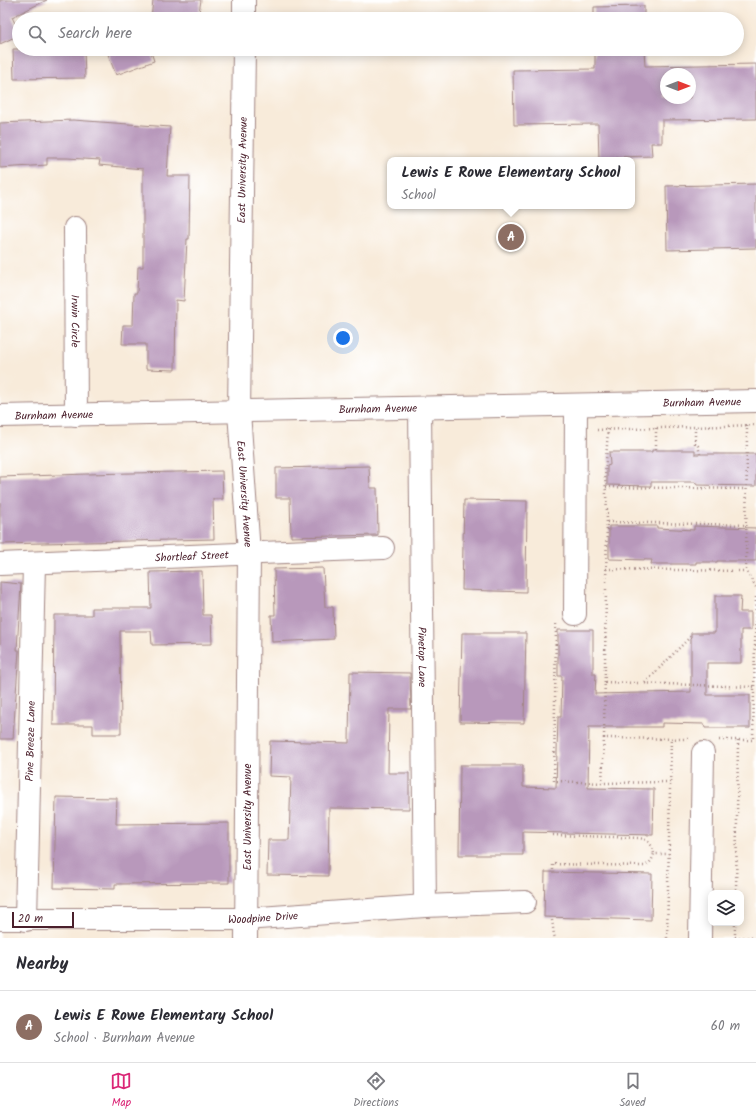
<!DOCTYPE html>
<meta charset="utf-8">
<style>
body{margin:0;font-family:Kalam,sans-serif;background:#f2f2f3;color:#2b2b33}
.controls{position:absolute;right:12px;bottom:12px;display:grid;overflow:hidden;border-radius:8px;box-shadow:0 2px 10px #0003}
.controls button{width:36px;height:36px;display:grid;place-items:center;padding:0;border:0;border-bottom:1px solid #e1e1e2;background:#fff;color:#2b2b33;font:20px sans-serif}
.compass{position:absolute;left:660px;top:68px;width:36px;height:36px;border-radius:50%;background:#fff;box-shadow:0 2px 10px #0003;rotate:90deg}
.scale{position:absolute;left:12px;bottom:10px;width:62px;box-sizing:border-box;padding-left:4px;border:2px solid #4a1f2b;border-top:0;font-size:11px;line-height:14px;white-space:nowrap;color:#4a1f2b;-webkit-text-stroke:3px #fff;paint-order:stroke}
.you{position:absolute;left:343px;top:338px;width:14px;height:14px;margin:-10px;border:3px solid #fff;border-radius:50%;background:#1a73e8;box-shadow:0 0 0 6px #1a73e833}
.badge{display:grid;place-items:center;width:26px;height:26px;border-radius:50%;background:#db2777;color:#fff;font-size:13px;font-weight:700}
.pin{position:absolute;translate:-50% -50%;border:2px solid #fff;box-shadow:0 1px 4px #0006}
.popup{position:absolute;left:387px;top:157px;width:248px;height:52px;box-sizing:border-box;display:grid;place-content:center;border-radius:8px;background:#fff;filter:drop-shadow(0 1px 3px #0005);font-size:13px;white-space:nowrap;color:#7c7c81}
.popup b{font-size:15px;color:#2b2b33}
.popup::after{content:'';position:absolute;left:50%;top:100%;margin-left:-8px;border:8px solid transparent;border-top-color:#fff}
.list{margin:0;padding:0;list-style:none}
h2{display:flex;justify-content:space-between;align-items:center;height:52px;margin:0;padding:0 16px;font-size:17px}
h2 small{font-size:13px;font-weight:400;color:#7c7c81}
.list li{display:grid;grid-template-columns:26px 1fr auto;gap:12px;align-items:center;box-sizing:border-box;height:72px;padding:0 16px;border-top:1px solid #e1e1e2}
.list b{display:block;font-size:15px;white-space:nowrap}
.list p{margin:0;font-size:13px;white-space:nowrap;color:#7c7c81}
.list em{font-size:13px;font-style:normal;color:#7c7c81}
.icon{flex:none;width:22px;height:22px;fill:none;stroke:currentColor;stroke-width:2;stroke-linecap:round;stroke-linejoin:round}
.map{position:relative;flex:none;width:756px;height:938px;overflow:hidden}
.search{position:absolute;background:#fff;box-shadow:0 2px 10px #0003;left:12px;right:12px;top:12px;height:44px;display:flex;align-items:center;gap:10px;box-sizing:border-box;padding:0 14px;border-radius:22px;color:#7c7c81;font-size:15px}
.sheet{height:124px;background:#fff}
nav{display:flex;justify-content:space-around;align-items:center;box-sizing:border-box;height:56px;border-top:1px solid #e1e1e2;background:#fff;font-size:11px;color:#7c7c81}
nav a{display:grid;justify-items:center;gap:2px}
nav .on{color:#db2777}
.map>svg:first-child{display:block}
.building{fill:#b898bb;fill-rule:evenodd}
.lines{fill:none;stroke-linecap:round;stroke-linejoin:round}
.minor-casing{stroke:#a18582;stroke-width:24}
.path{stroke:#a18582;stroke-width:2.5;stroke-dasharray:1 3;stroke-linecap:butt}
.minor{stroke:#fff;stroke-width:22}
.labels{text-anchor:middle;stroke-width:3.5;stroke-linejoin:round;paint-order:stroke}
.street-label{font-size:11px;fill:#4a1f2b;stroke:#fff}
</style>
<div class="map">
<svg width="756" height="938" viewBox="0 0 756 938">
<rect width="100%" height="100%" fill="#fff"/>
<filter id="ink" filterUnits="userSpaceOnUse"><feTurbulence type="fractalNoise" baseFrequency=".025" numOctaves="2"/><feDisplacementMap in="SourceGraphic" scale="8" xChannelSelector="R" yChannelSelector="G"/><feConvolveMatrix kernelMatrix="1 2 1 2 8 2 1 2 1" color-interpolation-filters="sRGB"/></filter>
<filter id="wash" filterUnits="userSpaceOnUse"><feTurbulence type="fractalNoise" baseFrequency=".012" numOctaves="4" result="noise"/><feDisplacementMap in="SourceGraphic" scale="16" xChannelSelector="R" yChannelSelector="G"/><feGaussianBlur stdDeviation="0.9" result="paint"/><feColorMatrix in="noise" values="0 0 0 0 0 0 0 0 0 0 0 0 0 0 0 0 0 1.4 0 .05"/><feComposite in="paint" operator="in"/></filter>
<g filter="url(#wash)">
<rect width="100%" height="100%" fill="#f8ebda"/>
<g id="blocks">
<!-- building -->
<g class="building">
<path d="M0,0H47L12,17L19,32V35L0,44Z"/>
<path d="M153,0H201L198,19H151Z"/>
<path d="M644,6V19H594V7Z"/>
<path d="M13,49H84L85,78L14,79Z"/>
<path d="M106,49H150L154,61L116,75Z"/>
<path d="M595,49H644L645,66L756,64V119L662,120V143H651L652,156L617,157V160H599L598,124L514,125L513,70L595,69ZM666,74H690V98H666Z"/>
<path d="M73,120L170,127L167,176H190L189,239H187L184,301L176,300L175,370L146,369V344H122L123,325H133L134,293H137L138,267H143V169L99,165L100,160L67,158H47V165L0,168V123Z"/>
<path d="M756,184V248L667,250L666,186Z"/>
<path d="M652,450H695V454H756V486L697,485L695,482H651V486L607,485V466L610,465L609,452H652Z"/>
<path d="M369,466L370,488H377L378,535L291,537L290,498H276V468Z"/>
<path d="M222,471L223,499H213L214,539L0,544V477L87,474Z"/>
<path d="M464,500L527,501L526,592L462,590Z"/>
<path d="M609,526H657V528L694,530V526L756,528V561H717V562H696V564H651L652,560L609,559Z"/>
<path d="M323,568L325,607H333L334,639L272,642L271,615H275L274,569Z"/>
<path d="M202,571L203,615H211L212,644L152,645L151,631H120L121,734H93V725H53L54,615H92V608H151L150,572Z"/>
<path d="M0,582L21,584L17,650H19L13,739H0Z"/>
<path d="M715,596H741L740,612H751V630H741V663H707V695H750V728H705L704,724L662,723V727H589L588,788L654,789L653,835L523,832V855H459L460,765H523V787L556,788L558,717H561L562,676H558V630H593V674H596L595,694L691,692V633H715Z"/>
<path d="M462,633H526L524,723L460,722Z"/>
<path d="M350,672L410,673L411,709H389L388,773H409V809L329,808L328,876L267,875L268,840H289L291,777L269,776L270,741L349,743Z"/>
<path d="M56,797L117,798L116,824L229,823V883L115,884V889L54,888Z"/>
<path d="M545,872L652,874L651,920L544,917Z"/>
</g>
</g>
</g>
<g filter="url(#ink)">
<use href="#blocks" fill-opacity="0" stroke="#a18582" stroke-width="1"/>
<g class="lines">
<defs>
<g id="minor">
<path d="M244,19V0"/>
<path id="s1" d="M244,49L239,412L249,553L246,938"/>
<path id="s2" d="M75,228L76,415"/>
<path id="s3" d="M420,408L425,906"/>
<path id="s4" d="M0,416L756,401"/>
<path id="s5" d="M0,564L383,548"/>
<path d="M575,614L576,405"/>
<path id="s6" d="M0,919H246L425,906L525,902"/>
<path id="s7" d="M26,920L34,563"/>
<path d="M700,938L703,753"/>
</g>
</defs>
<!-- minor casing -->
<use href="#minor" class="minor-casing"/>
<!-- path -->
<g class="path">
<path d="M747,425L746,571L756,587"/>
<path d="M695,427V444L698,446L700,454"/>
<path d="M656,428V450"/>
<path d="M597,430L756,425"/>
<path d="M606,487L746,489"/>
<path d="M607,522L746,525"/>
<path d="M606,569L746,571"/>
<path d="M556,624L554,781L602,783"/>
<path d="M605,682L754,687"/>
<path d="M645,683L691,636"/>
<path d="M604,738L607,512L605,477L608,429"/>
<path d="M719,740H753L756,595"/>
<path d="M670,782L602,783L604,738L688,739"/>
<path d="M553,835L640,838C649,840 652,845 654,854"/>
<path d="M553,870V864L644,866C650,864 652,860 654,854H669"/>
<path d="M736,893L738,740"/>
<path d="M552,920L554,935L555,938"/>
<path d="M735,937L756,938"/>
<path d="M667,938L671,738"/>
<path d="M735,938V923"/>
</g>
<!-- minor -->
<use href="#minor" class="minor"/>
</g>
</g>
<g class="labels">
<!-- street labels -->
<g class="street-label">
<text transform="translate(242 170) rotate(-89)" y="4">East University Avenue</text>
<text dy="4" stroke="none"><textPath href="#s2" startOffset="93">Irwin Circle</textPath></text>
<text dy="4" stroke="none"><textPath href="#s4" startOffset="702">Burnham Avenue</textPath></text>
<text dy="4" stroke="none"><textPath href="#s4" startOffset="378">Burnham Avenue</textPath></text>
<text dy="4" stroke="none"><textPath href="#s4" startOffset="54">Burnham Avenue</textPath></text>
<text dy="4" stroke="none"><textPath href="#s1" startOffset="445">East University Avenue</textPath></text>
<text dy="4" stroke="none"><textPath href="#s5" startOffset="192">Shortleaf Street</textPath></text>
<text dy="4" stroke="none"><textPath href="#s3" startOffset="249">Pinetop Lane</textPath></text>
<text dy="4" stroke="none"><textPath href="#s7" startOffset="179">Pine Breeze Lane</textPath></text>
<text transform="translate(247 817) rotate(-90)" y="4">East University Avenue</text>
<text dy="4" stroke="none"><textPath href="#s6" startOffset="263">Woodpine Drive</textPath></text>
</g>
</g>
</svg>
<div class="controls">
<button><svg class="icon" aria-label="layers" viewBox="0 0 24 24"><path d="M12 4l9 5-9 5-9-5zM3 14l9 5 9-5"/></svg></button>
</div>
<svg class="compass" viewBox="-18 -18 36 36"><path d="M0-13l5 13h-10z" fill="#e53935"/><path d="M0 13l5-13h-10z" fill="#7c7c81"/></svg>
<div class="scale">20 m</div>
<div class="you"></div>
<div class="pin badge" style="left:511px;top:237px;background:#8d6e63">A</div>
<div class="popup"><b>Lewis E Rowe Elementary School</b>School</div>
<div class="search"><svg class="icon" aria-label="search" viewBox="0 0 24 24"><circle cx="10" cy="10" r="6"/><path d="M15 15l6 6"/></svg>Search here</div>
</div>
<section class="sheet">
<h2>Nearby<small></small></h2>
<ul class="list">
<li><span class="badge" style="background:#8d6e63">A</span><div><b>Lewis E Rowe Elementary School</b><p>School · Burnham Avenue</p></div><em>60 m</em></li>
</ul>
</section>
<nav>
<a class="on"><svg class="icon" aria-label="map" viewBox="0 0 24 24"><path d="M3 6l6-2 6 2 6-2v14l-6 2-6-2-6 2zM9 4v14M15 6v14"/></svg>Map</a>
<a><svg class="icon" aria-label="directions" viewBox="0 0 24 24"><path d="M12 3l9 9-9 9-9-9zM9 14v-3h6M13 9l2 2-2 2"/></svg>Directions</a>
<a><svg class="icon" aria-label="saved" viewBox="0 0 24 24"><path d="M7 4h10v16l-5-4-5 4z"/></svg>Saved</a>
</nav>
